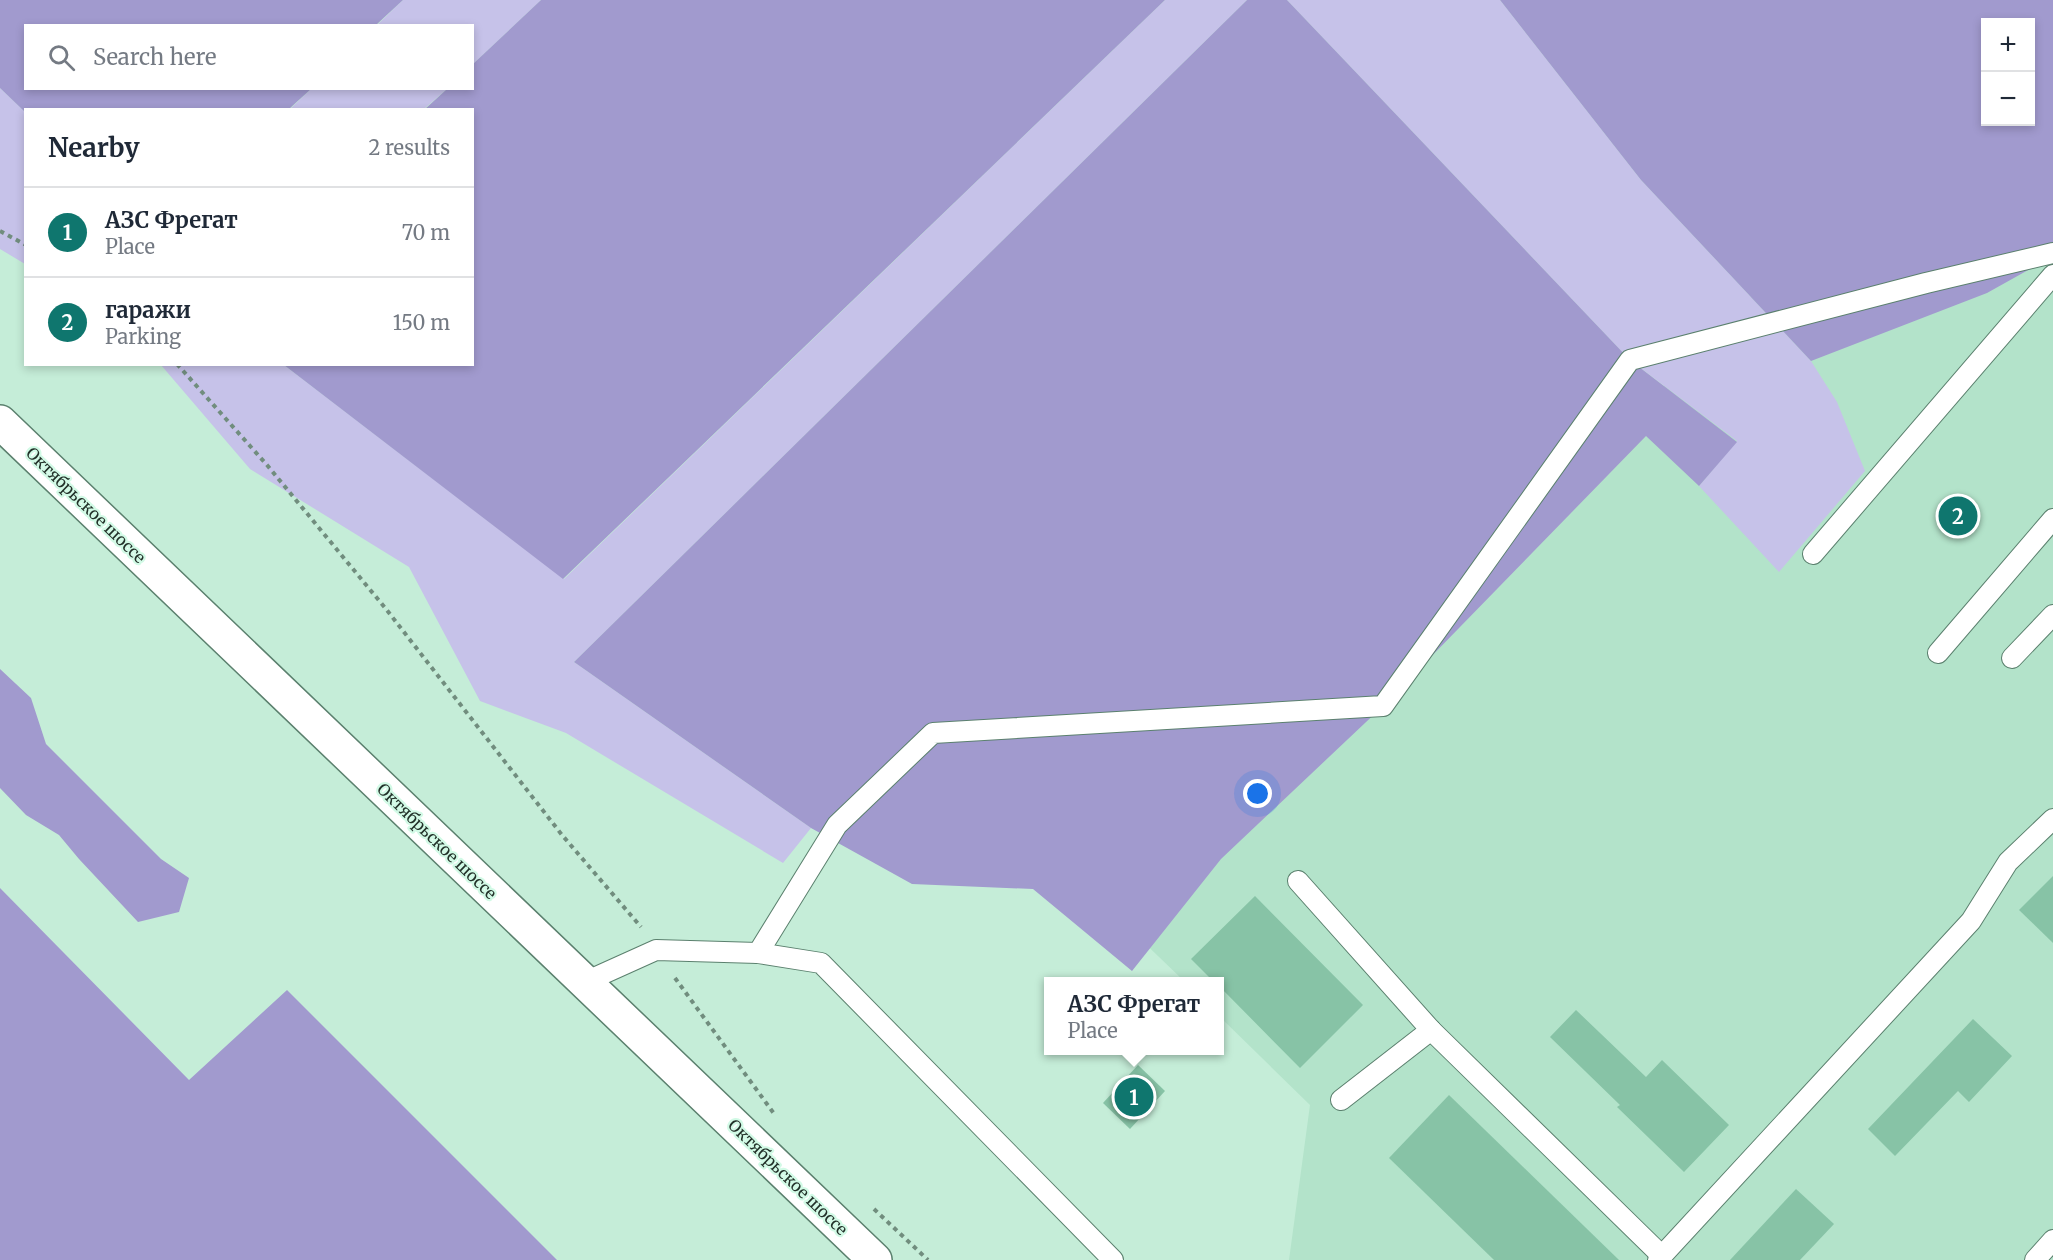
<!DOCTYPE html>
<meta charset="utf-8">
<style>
body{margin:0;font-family:Merriweather,serif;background:#f2f2f3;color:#1f2937}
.controls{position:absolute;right:18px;top:18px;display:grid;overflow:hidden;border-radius:0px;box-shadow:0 3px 9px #0003}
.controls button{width:54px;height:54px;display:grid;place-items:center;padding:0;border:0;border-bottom:2px solid #e0e1e3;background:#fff;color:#1f2937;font:30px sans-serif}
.you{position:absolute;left:1258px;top:794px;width:21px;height:21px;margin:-15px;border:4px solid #fff;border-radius:50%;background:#1a73e8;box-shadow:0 0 0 9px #1a73e833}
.badge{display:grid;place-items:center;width:39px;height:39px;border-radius:50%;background:#0f766e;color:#fff;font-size:20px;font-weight:700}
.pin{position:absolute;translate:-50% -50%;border:3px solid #fff;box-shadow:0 2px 6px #0006}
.popup{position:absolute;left:1044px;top:977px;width:180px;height:78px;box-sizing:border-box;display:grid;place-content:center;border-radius:0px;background:#fff;filter:drop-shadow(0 2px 4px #0005);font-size:20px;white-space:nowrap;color:#747a83}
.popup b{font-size:22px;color:#1f2937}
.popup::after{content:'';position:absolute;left:50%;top:100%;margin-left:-12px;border:12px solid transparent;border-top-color:#fff}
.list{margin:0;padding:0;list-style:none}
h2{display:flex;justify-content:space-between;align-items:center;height:78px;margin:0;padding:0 24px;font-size:26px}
h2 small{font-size:20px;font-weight:400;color:#747a83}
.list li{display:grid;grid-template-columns:39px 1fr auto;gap:18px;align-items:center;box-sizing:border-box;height:90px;padding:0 24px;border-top:2px solid #e0e1e3}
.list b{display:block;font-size:22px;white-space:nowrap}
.list p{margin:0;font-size:20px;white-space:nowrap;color:#747a83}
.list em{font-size:20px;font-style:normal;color:#747a83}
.icon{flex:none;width:33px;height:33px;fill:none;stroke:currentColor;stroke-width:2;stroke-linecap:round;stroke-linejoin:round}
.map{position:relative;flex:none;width:2053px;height:1260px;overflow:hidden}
.search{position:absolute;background:#fff;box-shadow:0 3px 9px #0003;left:24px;top:24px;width:450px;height:66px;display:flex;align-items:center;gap:15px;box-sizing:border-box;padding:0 21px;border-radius:0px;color:#747a83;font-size:22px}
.panel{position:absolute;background:#fff;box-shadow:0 3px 9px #0003;left:24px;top:108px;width:450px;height:258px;border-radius:0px}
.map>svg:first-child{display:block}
.built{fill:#b3e3ca}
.green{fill:#c6c2e9}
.forest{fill:#a19ace;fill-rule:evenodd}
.building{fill:#87c3a6}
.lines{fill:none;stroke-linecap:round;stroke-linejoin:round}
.service-casing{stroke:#5b806e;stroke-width:22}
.secondary-casing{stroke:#5b806e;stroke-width:36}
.path{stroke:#718d7e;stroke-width:4;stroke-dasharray:4.5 4.5;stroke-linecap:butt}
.service{stroke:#fff;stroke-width:20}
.secondary{stroke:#fff;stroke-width:33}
.labels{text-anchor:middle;stroke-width:4.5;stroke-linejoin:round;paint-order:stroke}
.street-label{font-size:16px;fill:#223129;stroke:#d2fae6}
</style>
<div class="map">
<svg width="2053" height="1260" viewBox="0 0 2053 1260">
<rect width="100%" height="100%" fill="#c5edd8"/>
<!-- built -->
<path class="built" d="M2053,233V1260H1289L1310,1105L1220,1017V982L1184,981L1132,931L1799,247Z"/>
<!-- green -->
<g class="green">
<path d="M403,0H541L473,64L472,26H376Z"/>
<path d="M1165,0H1247L574,662L811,828L783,863L566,733L480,701L409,567L250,469L161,365H284L564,579Z"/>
<path d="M1287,0H1500L1641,180L1811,361L1837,402L1865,471L1779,572L1699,486L1737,441L1630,360Z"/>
<path d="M0,88L25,112V264L0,249Z"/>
<path d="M311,89H447L424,109L289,110Z"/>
</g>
<!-- forest -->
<g class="forest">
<path d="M0,0H403L376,25L26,26V88L311,89L289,109L26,110L25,112L0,88Z"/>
<path d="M541,0H1165L563,579L284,365L472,364V110L425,109L447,89L472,88L473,64Z"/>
<path d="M1247,0H1287L1630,360L1737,442L1699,486L1646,436L1383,706L1221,859L1132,971L1033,889L912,884L811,828L574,662Z"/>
<path d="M1500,0H2053V256L1987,293L1811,361L1641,180ZM1986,22H2030V122H1986Z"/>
<path d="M0,669L31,698L46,744L161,859L189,878L179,912L138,922L79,859L59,835L26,815L0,788Z"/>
<path d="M0,888L189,1080L287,990L557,1260H0Z"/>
</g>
<!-- building -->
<g class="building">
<path d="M2053,876V943L2019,910Z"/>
<path d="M1255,896L1363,1005L1300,1068L1220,987V982H1214L1191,959Z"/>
<path d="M1576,1010L1646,1077L1662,1060L1729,1125L1684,1172L1617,1107L1620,1105L1550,1037Z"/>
<path d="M1973,1019L2012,1056L1969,1102L1958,1091L1895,1156L1868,1129Z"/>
<path d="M1138,1065L1165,1091L1130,1129L1103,1103Z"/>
<path d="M1449,1095L1619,1260H1494L1389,1158Z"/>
<path d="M1796,1189L1834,1224L1800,1260H1730Z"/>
</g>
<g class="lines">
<defs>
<g id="service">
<path d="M1813,554L2053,275"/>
<path d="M1938,653L2053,519"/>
<path d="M2012,658L2053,615"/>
<path d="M1298,881L1431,1030L1661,1255"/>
<path d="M758,953L837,825L933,733L1383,706L1630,360L1926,283L2053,253"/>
<path d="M585,982L656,950L758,953L821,963L1113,1260"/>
<path d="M1341,1100L1431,1030"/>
<path d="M1658,1260L1971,921L2008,862L2053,819"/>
<path d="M2035,1260L2053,1240"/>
</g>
<path id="secondary" d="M0,422L875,1260"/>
</defs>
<!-- service casing -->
<use href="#service" class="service-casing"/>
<!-- secondary casing -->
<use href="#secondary" class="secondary-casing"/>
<!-- path -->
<g class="path">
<path d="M0,231L26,245"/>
<path d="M177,364L267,465L386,609L562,835L641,927"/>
<path d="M675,978L775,1115"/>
<path d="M874,1209L928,1260"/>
</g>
<!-- service -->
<use href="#service" class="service"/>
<!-- secondary -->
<use href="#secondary" class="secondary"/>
</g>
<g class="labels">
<!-- street labels -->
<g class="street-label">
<text transform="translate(86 505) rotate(44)" y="6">Октябрьское шоссе</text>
<text transform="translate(437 841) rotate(44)" y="6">Октябрьское шоссе</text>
<text transform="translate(788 1177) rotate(44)" y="6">Октябрьское шоссе</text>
</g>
</g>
</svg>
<div class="controls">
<button>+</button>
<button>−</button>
</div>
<div class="you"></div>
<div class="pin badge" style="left:1134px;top:1097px">1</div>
<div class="popup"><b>АЗС Фрегат</b>Place</div>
<div class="pin badge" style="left:1958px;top:516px">2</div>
<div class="search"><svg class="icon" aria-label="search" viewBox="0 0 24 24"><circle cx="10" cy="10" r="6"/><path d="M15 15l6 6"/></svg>Search here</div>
<section class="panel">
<h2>Nearby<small>2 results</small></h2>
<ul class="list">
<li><span class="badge">1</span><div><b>АЗС Фрегат</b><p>Place</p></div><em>70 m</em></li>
<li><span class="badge">2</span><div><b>гаражи</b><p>Parking</p></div><em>150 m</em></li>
</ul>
</section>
</div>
